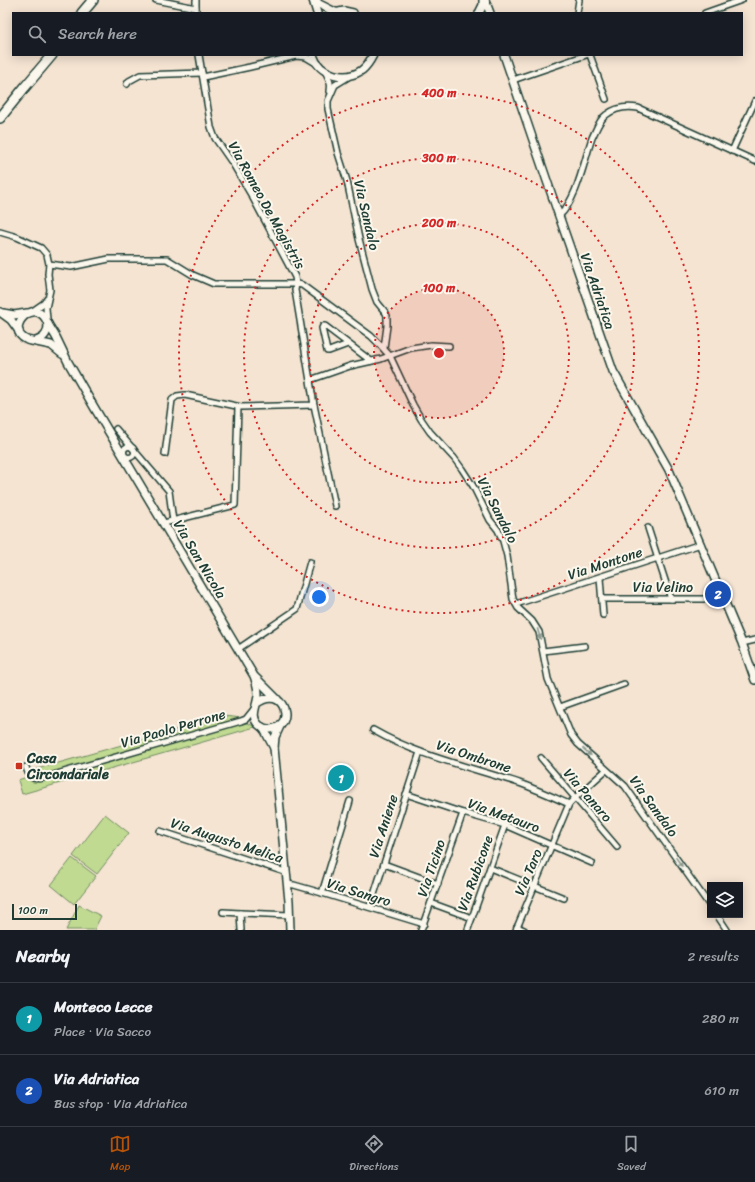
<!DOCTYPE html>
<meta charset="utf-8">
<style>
body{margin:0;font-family:Sriracha,sans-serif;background:#20242c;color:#f1f3f6}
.controls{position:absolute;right:12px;bottom:12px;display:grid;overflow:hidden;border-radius:0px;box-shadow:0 2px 10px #0003}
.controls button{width:36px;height:36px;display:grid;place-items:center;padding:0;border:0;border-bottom:1px solid #363941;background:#171b24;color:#f1f3f6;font:20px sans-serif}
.scale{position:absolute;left:12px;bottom:10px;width:65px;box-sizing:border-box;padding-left:4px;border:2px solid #1f3d34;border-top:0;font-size:11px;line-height:14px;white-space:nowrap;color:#1f3d34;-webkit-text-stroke:3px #fbf7ec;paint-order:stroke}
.you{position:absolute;left:319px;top:597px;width:14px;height:14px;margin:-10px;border:3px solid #fff;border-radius:50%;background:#1a73e8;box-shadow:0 0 0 6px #1a73e833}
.badge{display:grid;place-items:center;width:26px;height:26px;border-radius:50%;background:#b45309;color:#fff;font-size:13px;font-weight:700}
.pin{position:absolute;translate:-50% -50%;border:2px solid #fff;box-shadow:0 1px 4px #0006}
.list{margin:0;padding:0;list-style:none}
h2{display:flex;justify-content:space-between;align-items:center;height:52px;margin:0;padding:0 16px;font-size:17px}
h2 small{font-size:13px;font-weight:400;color:#9ea1a6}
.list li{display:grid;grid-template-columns:26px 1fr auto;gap:12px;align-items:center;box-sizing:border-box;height:72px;padding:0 16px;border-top:1px solid #363941}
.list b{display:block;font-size:15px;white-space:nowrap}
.list p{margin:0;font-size:13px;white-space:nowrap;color:#9ea1a6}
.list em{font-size:13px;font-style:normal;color:#9ea1a6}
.icon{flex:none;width:22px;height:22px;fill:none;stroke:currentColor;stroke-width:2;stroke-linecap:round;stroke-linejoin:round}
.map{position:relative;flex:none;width:755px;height:930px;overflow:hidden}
.search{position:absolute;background:#171b24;box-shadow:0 2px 10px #0003;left:12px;right:12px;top:12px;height:44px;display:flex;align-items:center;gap:10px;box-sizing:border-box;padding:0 14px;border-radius:0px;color:#9ea1a6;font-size:15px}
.sheet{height:196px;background:#171b24}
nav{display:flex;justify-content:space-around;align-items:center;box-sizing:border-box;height:56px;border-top:1px solid #363941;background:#171b24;font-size:11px;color:#9ea1a6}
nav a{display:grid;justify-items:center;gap:2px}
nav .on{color:#b45309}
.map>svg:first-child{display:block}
.green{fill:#c0da91;stroke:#708c62}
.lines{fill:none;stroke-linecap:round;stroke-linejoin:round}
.street-casing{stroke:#1f3d34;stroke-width:8}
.secondary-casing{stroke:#1f3d34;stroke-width:10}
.highway-casing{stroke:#1f3d34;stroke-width:12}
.street{stroke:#fbf7ec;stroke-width:5}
.secondary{stroke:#fbf7ec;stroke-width:7}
.highway{stroke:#fbf7ec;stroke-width:9}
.oneway{fill:#8d9a90}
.ring{fill:none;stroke:#d62828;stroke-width:2;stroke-dasharray:2 4}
.poi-dot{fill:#c8321e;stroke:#fbf7ec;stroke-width:1.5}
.labels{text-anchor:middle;stroke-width:4;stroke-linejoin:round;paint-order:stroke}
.street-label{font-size:14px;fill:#1f3d34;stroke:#fbf7ec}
.poi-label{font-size:14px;font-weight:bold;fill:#1f3d34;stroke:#fbf7ec;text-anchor:start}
.centre{fill:#d62828;stroke:#fbf7ec;stroke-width:2}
.ring-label{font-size:12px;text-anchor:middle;font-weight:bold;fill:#d62828;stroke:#fbf7ec;stroke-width:4;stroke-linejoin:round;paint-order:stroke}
</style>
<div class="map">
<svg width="755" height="930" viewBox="0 0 755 930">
<rect width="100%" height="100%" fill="#f5e4d2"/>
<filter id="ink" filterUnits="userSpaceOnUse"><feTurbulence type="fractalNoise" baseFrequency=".025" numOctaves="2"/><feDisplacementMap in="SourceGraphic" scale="8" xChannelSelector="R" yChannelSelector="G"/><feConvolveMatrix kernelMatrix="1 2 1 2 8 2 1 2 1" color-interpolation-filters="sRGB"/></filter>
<g filter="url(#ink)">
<!-- green -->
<g class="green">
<path d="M224,716L242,718L40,776H35L30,771Z"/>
<path d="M241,723H248L255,727L22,794L18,780L27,777L34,781H42Z"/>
<path d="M105,814L129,833L97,874L73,856Z"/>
<path d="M72,858L96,876L74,904L51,885Z"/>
<path d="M79,905L101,916L94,930H66Z"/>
</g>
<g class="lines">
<defs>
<g id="street">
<path d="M156,0L196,8"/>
<path d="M196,0V13"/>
<path d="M577,13L579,0"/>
<path d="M705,13L742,0"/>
<path d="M199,55L211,127L215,138L233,164L253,198L295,277L296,284L302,285L371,336L380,345L390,356L413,405L421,419L430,432L454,458L462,469L473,486L490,520L498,530L503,541L507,556L513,599L518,608L532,621L539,632L548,679L571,735L578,744L625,786L710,906"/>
<path d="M590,55L606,99"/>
<path d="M325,71C328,77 332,83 330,91"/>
<path d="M203,77L250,67L296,56L306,57L316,63"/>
<path d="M348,77L335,85L328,101V109L338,153L347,181L359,239L372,289L377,302L386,313L387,316V326L384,348"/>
<path d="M513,80L586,55"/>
<path d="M127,84L129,81L140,75L202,73"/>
<path d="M732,151L755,101"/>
<path d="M559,216C577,200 584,161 592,138C596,130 599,120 606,115C616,107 626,106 638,108L755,161"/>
<path d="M0,232L17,237L41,248L47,255L49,264L48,274L50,290L46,308L47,319"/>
<path d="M49,264L71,267L109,259H167L193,275L214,284H296L295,290L314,405L241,407L185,395L177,396L172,400L165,454"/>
<path d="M31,312L44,303L47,299"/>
<path d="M348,344L329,351H327L322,328L323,326H325L371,361"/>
<path d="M310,380L350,366L381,359L411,348L431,345L449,346"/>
<path d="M314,405L335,506"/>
<path d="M116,429L169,491L173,521"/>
<circle cx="129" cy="452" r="5.5"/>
<path d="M164,523L235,505L238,407"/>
<path d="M648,528L671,599"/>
<path d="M600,578L603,615"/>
<path d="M602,599H723"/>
<path d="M516,604L701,544"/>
<path d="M742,643L755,640"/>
<path d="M238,649L297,609L310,562"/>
<path d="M543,651L585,646"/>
<path d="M560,707L624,684"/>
<path d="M373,730C418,756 470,767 519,783C536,789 553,797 569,804"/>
<path d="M541,758L617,847"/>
<path d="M26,767C29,778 32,780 43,778L241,721L246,719L254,709"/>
<path d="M406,794L463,813L505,825L592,863"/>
<path d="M160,831L285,872"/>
<path d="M384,864L438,884"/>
<path d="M490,868L564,898"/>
<path d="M287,884L294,885L322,893L424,924"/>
<path d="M322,893L350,801"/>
<path d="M431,903L472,918"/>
<path d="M370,907L420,752"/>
<path d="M223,912L240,913"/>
<path d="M717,915L727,930"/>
<path d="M517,927L524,930"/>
<path d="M468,929L505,825"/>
<path d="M241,930L240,913L290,915"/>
<path d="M421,930L463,813"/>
<path d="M516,930L569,804L575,798L606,770"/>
</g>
<g id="secondary">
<path d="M313,0L317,13"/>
<path d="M316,0L319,4L335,12"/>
<path d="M485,0L490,13"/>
<path d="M334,13L344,11L353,13"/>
<path d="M479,13L483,5V0"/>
<path d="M313,55C319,75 346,82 362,70C367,66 370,61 373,55"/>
<path d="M504,55L559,216L613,371L669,470L742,643L755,680"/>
<path d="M0,312L11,320L19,331"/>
<path d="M3,313L14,315L27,313"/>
<path d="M48,324L56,337L68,362L94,407L254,676C256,682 258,687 258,694C258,705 249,716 259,725C262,728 266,729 271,729C296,727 285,684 257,703"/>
<path d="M36,341C45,338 48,333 48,324C37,293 2,329 27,340L51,345L62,354"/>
<path d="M256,678L277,699"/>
<path d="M281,724L275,737L274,748L289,901L290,930"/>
<path d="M262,727L265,731L274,748"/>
</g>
<g id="highway">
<path d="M82,13L93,0"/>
<path d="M0,118L25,87L52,55"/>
</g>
</defs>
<!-- street casing -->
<use href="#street" class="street-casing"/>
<!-- secondary casing -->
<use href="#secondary" class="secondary-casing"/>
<!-- highway casing -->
<use href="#highway" class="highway-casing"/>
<!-- street -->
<use href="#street" class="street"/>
<!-- secondary -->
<use href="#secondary" class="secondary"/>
<!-- highway -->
<use href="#highway" class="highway"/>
</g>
<!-- one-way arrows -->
<defs><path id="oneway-solid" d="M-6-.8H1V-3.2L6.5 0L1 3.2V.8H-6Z"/></defs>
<g class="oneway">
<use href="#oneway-solid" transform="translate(539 634) rotate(74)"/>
<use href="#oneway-solid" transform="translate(587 752) rotate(42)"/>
<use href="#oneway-solid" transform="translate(679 862) rotate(55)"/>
</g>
</g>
<!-- distance rings -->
<circle cx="439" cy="353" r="65" fill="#d62828" fill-opacity=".12"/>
<g class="ring">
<circle cx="439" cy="353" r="65"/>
<circle cx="439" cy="353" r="130"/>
<circle cx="439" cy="353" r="195"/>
<circle cx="439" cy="353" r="260"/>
</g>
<!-- markers -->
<rect class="poi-dot" x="15" y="762" width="8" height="8" rx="2"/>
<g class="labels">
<!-- street labels -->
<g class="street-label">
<text transform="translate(267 205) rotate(61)" y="5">Via Romeo De Magistris</text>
<text transform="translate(367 215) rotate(77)" y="5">Via Sandalo</text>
<text transform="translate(598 291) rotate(71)" y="5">Via Adriatica</text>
<text transform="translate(498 510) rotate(63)" y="5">Via Sandalo</text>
<text transform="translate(200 559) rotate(59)" y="5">Via San Nicola</text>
<text transform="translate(605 563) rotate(-18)" y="5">Via Montone</text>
<text x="663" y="592">Via Velino</text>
<text transform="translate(173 728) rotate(-16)" y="5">Via Paolo Perrone</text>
<text transform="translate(474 756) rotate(18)" y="5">Via Ombrone</text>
<text transform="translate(588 795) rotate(49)" y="5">Via Panaro</text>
<text transform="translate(654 806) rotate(54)" y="5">Via Sandalo</text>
<text transform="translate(504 815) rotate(20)" y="5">Via Metauro</text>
<text transform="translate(383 826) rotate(-72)" y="5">Via Aniene</text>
<text transform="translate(227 840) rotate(18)" y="5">Via Augusto Melica</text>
<text transform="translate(431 868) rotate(-71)" y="5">Via Ticino</text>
<text transform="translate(528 872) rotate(-67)" y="5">Via Taro</text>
<text transform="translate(475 873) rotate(-70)" y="5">Via Rubicone</text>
<text transform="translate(359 892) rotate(17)" y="5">Via Sangro</text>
</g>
<!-- poi labels -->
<g class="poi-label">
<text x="27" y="763">Casa<tspan x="27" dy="16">Circondariale</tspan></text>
</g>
</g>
<circle cx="439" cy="353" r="6" class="centre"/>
<g class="ring-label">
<text x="439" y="97">400 m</text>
<text x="439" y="162">300 m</text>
<text x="439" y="227">200 m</text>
<text x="439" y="292">100 m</text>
</g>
</svg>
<div class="controls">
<button><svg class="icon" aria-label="layers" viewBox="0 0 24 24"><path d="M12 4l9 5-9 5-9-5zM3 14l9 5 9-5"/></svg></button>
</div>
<div class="scale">100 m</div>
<div class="you"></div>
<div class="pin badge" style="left:341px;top:778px;background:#0f9aa8">1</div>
<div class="pin badge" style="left:718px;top:594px;background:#1a4fb4">2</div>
<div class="search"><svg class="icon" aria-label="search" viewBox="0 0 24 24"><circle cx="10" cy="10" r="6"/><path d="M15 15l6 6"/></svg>Search here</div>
</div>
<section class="sheet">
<h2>Nearby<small>2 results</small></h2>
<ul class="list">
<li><span class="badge" style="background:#0f9aa8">1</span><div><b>Monteco Lecce</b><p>Place · Via Sacco</p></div><em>280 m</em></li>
<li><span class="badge" style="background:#1a4fb4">2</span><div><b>Via Adriatica</b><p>Bus stop · Via Adriatica</p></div><em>610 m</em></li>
</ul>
</section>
<nav>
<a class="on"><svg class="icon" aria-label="map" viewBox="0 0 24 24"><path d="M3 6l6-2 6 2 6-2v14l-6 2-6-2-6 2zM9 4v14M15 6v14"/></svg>Map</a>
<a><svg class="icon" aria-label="directions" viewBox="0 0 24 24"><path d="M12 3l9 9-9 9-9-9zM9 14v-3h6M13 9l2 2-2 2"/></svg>Directions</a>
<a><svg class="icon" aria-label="saved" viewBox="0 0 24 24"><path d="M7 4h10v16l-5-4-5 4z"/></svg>Saved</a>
</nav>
